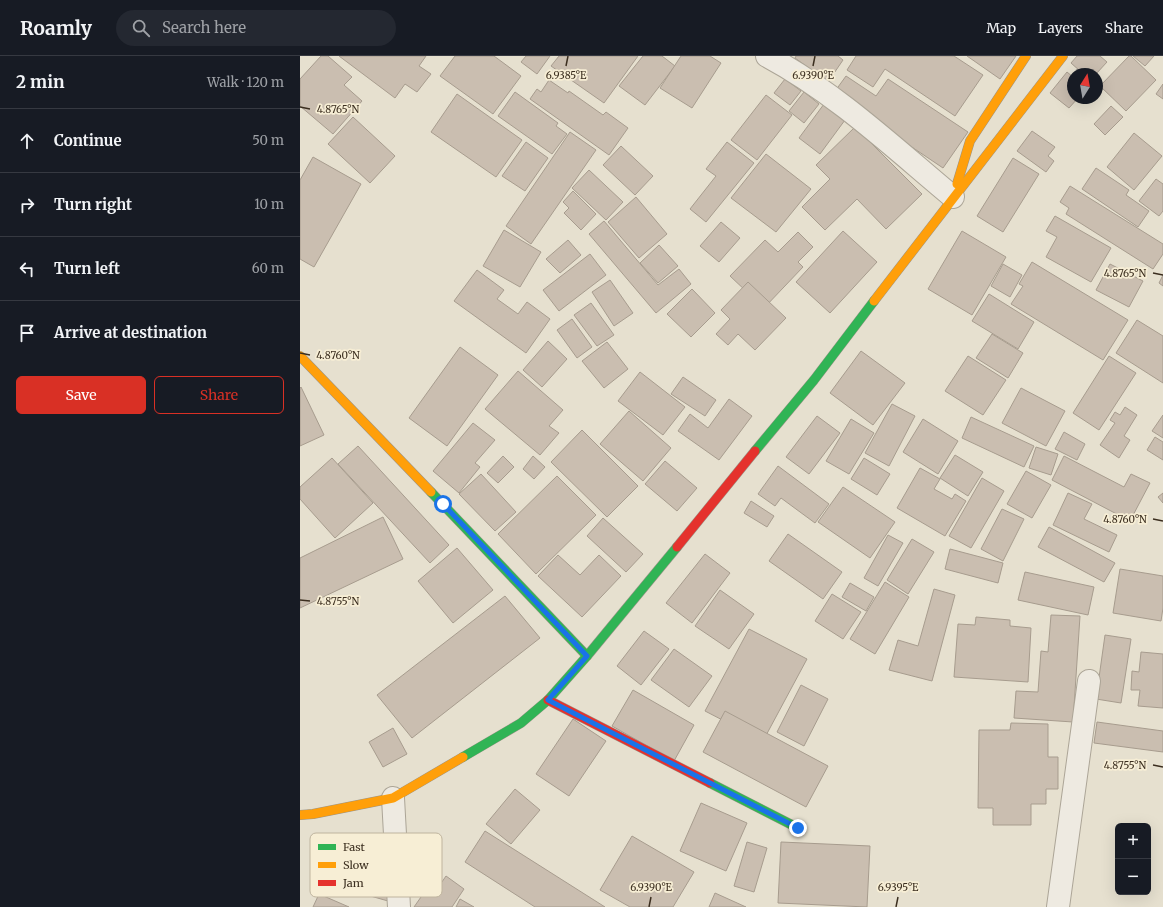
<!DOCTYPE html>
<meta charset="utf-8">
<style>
body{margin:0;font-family:Merriweather,serif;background:#242831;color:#f1f3f6}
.controls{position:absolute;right:12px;bottom:12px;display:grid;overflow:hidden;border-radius:6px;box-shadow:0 4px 16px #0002}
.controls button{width:36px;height:36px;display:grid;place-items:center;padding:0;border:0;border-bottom:1px solid #363941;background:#171b24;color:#f1f3f6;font:20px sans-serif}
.compass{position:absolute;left:767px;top:12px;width:36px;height:36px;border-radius:50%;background:#171b24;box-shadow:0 4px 16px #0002;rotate:11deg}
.stop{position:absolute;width:12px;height:12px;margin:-9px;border:3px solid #1a73e8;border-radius:50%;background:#fff}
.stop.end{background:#1a73e8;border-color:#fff;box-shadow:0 1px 4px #0008}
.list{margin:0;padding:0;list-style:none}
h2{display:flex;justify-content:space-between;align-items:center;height:52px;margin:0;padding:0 16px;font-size:17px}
h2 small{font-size:13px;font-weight:400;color:#9ea1a6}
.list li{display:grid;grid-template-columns:26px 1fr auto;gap:12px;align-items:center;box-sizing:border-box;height:64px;padding:0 16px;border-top:1px solid #363941}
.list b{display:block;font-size:15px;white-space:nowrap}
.list em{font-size:13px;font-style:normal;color:#9ea1a6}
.actions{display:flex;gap:8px;padding:12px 16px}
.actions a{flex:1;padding:9px 0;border:1px solid #d93025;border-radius:6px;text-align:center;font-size:14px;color:#d93025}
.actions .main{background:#d93025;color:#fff}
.icon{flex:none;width:22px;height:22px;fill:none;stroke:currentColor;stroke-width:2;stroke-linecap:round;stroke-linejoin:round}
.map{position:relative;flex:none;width:863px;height:851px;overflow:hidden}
header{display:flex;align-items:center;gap:24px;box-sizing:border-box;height:56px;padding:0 20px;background:#171b24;border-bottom:1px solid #363941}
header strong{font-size:19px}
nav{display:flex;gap:22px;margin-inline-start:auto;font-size:14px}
.search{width:280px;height:36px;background:#242831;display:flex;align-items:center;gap:10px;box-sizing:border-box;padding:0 14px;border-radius:22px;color:#9ea1a6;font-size:15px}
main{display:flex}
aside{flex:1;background:#171b24}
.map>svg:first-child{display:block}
.building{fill:#cabeb0;stroke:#a79c8e}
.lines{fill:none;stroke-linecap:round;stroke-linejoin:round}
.street-casing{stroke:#aca597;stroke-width:24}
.fast-casing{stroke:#9b9488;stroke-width:10}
.slow-casing{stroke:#9b9488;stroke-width:10}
.jam-casing{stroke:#9b9488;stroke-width:10}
.street{stroke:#eeeae1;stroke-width:22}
.fast{stroke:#30b455;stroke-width:9}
.slow{stroke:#ff9f0a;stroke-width:9}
.jam{stroke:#e5322d;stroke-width:9}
.route{stroke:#1a73e8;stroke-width:5}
.ticks{fill:none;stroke:#3b2e1f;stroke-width:1.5}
.key{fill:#f7eed5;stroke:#bfb49e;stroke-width:1}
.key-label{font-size:11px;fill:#3b2e1f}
.ticks-label{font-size:10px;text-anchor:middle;fill:#3b2e1f;stroke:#f7eed5;stroke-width:3.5;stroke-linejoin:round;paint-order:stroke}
</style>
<header>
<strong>Roamly</strong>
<div class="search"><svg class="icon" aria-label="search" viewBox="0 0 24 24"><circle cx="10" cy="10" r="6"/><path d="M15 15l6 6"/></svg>Search here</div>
<nav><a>Map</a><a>Layers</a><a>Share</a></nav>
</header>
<main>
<aside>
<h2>2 min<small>Walk · 120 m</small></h2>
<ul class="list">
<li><svg class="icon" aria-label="ahead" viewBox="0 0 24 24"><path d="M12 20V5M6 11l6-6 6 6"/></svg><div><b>Continue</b></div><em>50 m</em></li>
<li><svg class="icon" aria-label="right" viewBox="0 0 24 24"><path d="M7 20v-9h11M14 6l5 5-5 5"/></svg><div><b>Turn right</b></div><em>10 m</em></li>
<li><svg class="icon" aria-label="left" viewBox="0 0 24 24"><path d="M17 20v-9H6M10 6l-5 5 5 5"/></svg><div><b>Turn left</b></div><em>60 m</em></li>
<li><svg class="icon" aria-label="arrive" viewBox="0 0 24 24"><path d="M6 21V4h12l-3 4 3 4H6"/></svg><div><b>Arrive at destination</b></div></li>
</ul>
<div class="actions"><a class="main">Save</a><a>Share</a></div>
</aside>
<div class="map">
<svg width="863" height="851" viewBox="0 0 863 851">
<rect width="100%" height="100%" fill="#e6e0cf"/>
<!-- building -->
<g class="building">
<path d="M21,0H28L52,21L44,29L62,45L33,78L0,50V23Z"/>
<path d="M39,0H126L119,10L131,18L117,36L105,28L95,42Z"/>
<path d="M155,0H194L221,20L193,58L140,20Z"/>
<path d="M226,0H250L237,18L221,6Z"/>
<path d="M259,0H338L304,47L251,10Z"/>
<path d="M343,0H362L375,10L345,49L319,30Z"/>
<path d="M381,0H410L421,7L392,52L360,32Z"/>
<path d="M496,0H538L543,4L528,26L495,2Z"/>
<path d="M556,0H654L683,19L655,60L585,13L573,31L547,14Z"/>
<path d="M667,0H716L700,23Z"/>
<path d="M777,0H800L807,6L796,18H777L780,15L771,7Z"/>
<path d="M829,0H831L856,24L826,55L800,30Z"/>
<path d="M833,0H854L845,10Z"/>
<path d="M767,16L773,21V42H778L769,52L750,37Z"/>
<path d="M546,20L576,40L588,23L668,76L643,112L533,38Z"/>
<path d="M485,23L501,35L490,49L474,37Z"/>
<path d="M249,24L268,37L269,35L303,59L306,56L328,72L309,99L230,43L237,33L241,36Z"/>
<path d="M863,28V43L856,38Z"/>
<path d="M215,36L258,67L256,70L267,78L252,98L198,60Z"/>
<path d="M504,36L519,48L504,67L489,55Z"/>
<path d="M157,38L222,84L196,121L131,76Z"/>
<path d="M466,39L492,59L457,104L431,84Z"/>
<path d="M524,48L545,64L520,98L499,82Z"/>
<path d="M811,50L823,61L805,79L794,68Z"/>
<path d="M53,61L95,100L70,127L28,88Z"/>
<path d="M555,71L622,138L586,173L557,143L525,174L502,151L530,123L516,109Z"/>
<path d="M732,75L755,91L748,100L754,105L746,116L717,95Z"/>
<path d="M270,76L296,94L231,188L206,170Z"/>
<path d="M834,77L862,100L834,134L807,111Z"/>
<path d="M226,86L248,102L225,135L202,120Z"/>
<path d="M427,86L454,107L406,166L390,153L416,120L406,113Z"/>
<path d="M321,90L353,120L335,139L303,109Z"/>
<path d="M466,98L511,133L476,176L431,142Z"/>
<path d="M13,101L61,128L14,211L0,203V124Z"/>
<path d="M713,102L739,118L703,176L677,160Z"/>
<path d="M796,112L829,134L826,139L849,155L838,171L782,133Z"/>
<path d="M289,114L323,146L306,164L272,132Z"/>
<path d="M856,123L863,128V155L859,160L839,145Z"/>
<path d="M770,130L863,188V198L853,213L766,158L769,152L760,146Z"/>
<path d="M273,135L296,158L281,174L264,157L269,152L263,146Z"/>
<path d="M336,141L367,178L339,202L308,166Z"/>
<path d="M755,160L811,192L791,226L746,201L757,181L746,175Z"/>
<path d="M304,165L358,229L379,213L391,228L356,257L289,178Z"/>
<path d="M421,166L440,182L419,206L400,190Z"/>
<path d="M204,174L241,196L220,231L183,210Z"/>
<path d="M543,175L577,206L530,257L496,226Z"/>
<path d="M662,175L706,201L672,259L628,233Z"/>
<path d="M498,176L513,191L498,206L503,211L464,252L430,220L465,184L478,196Z"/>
<path d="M268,184L281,199L260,217L246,203Z"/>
<path d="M359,189L378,210L358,227L340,207Z"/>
<path d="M290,198L306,219L259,255L243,234Z"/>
<path d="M732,206L828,264L803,304L711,248L723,230L719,228Z"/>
<path d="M703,208L722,219L710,241L691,230Z"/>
<path d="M810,208L843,225L829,251L796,234Z"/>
<path d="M177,214L204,234L197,243L218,258L227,246L250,263L226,297L154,245Z"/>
<path d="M863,219V230L859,227Z"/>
<path d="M310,224L333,257L314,270L292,236Z"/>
<path d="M448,226L486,262L455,294L438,278L428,289L416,278L430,263L421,254Z"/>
<path d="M392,233L415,257L391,281L367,258Z"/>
<path d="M689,238L734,266L718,293L672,265Z"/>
<path d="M291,247L314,279L297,290L274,259Z"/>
<path d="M272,263L292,291L277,302L257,274Z"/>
<path d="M837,264L863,280V327L816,297Z"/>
<path d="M692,278L723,297L708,322L676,302Z"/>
<path d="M248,285L267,303L242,331L223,314Z"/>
<path d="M307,286L328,313L304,332L282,305Z"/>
<path d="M160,291L198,319L147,390L109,362Z"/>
<path d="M561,295L605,327L573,369L530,337Z"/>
<path d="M668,300L706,324L683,359L645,335Z"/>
<path d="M809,300L836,317L799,374L773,357Z"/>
<path d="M218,315L263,354L249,370L259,377L240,399L185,353Z"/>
<path d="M340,316L385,351L363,379L318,345Z"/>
<path d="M383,321L416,344L405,360L371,338Z"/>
<path d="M1,331L24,379L0,390V332Z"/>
<path d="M721,332L765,355L746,390L702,367Z"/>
<path d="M429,343L452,360L419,404L378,375L390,358L408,372Z"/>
<path d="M592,348L615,360L589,410L565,397Z"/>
<path d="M825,351L837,359L824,380L830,384L819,402L800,389L815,367L810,364L815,356L820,359Z"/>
<path d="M329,355L371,392L343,425L300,388Z"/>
<path d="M863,359V382L852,375Z"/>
<path d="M517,360L540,377L509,418L486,401Z"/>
<path d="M671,361L734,390L724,411L662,382Z"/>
<path d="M551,363L574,377L549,418L526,405Z"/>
<path d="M623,363L658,385L638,418L603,396Z"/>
<path d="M173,367L195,384L175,407L180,411L159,437L133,415Z"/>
<path d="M282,374L338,430L307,461L251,406Z"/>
<path d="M764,376L785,388L777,404L755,393Z"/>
<path d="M855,381L863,386V404L847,394Z"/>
<path d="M58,390L149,489L130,507L38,408Z"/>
<path d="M736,391L758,398L751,419L729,412Z"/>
<path d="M655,399L683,416L668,440L640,422Z"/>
<path d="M203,400L214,411L198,427L187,417Z"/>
<path d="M233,400L245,411L234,423L223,413Z"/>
<path d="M764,400L824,431L831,418L850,427L830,465L752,424Z"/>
<path d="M32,402L73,447L35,482L0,443V431Z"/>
<path d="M564,402L590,418L577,439L551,423Z"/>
<path d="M365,405L397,432L377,455L345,428Z"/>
<path d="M478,410L529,448L515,467L481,442L475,450L458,438Z"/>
<path d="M620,412L640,423L634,433L652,443L655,438L666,445L645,480L597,452Z"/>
<path d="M726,415L751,429L732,462L707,448Z"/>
<path d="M181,418L216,456L195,475L159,438Z"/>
<path d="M257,420L296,459L236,518L198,478Z"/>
<path d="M682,422L704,435L671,492L649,480Z"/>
<path d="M543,431L595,466L570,502L518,466Z"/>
<path d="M768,437L792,448L784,463L817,479L809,496L753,469Z"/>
<path d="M863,437V447L858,441Z"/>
<path d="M451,445L474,460L467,471L444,457Z"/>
<path d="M702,453L724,463L703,505L681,493Z"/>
<path d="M83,461L103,503L0,552V502Z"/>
<path d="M303,462L343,498L326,516L287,480Z"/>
<path d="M749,471L815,507L804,526L738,491Z"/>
<path d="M488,478L542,516L523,543L469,505Z"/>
<path d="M588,479L603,487L578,530L564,522Z"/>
<path d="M612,483L634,496L608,538L587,524Z"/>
<path d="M157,492L193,534L153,567L118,525Z"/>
<path d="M650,493L703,507L698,527L645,513Z"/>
<path d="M405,498L430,517L392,567L366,547Z"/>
<path d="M258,499L280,519L299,499L321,520L282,561L238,520Z"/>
<path d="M820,513L863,520V552L861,565L813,557Z"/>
<path d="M725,516L794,531L788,559L718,544Z"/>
<path d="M585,526L609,541L575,598L550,583Z"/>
<path d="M550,527L574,541L566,555L542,541Z"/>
<path d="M634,533L655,539L632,625L589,614L598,584L618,590Z"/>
<path d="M420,534L454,558L429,593L395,570Z"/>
<path d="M532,538L561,556L543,583L515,565Z"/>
<path d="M205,540L240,582L112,682L77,639Z"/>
<path d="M751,559L780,560L773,666L714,662L716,635L738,636L741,595L748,596Z"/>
<path d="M676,561L710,564V570L731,572L728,626L654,621L658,568L675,569Z"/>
<path d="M449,573L507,603L463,685L405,655Z"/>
<path d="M344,575L369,593L341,629L317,610Z"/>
<path d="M805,579L831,583L821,647L796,643Z"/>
<path d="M374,593L412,620L389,651L351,624Z"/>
<path d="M841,596L863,598V652L838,650L840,634H831L832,615L839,616Z"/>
<path d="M501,629L528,643L504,690L477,676Z"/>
<path d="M333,634L394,669L374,705L312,670Z"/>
<path d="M425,655L528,710L506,751L403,696Z"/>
<path d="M273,663L306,685L269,740L236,718Z"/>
<path d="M797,666L863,675V696L794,687Z"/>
<path d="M711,667L748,668V701H758V733H746V748H731V769H693V752H678L679,674H710Z"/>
<path d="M93,672L107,698L83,711L69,686Z"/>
<path d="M215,733L240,754L211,788L186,768Z"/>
<path d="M401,747L447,767L426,815L380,795Z"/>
<path d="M185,775L305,851H235L165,806Z"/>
<path d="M332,780L394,816L373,851H330L300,834Z"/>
<path d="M447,786L467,792L454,836L434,830Z"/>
<path d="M481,786L570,790L567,851L478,847Z"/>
<path d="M74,815L95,822L88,845L67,839Z"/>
<path d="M146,820L164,833L152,851H114L128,831L135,836Z"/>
<path d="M415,837L446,851H409Z"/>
<path d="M19,838L49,851H13Z"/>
<path d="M160,843L174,851H156Z"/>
</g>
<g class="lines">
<defs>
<g id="street">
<path d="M467,0C536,37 593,91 653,141"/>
<path d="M93,742L99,851"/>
<path d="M758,851L789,625"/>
</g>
<g id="fast">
<path d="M455,395L514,324L574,245"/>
<path d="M131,436L287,600"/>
<path d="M163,701L221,667L248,644L287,600L377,491"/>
<path d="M410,727L498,772"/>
</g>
<g id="slow">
<path d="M657,128L670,85L726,0"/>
<path d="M574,245L763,0"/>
<path d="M0,300L131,436"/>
<path d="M0,759L13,758L93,742L163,701"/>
</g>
<g id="jam">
<path d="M377,491L455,395"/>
<path d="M248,644L410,727"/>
</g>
</defs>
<!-- street casing -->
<use href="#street" class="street-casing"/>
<!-- fast casing -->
<use href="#fast" class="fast-casing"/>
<!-- slow casing -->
<use href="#slow" class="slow-casing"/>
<!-- jam casing -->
<use href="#jam" class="jam-casing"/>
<!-- street -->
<use href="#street" class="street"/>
<!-- fast -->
<use href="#fast" class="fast"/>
<!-- slow -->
<use href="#slow" class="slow"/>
<!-- jam -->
<use href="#jam" class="jam"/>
</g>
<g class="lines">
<!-- route -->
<path class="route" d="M143,448L287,600L248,644L498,772"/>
</g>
<!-- ticks -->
<path class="ticks" d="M266,10L268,0M513,10L515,0M0,51L10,53M853,217L863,219M0,297L10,299M853,463L863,465M0,544L10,545M853,709L863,711M349,851L351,841M596,851L598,841"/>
<!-- legend -->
<rect x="10" y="777" width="132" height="64" rx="6" class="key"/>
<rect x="18" y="788" width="18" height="6" fill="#30b455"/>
<rect x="18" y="806" width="18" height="6" fill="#ff9f0a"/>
<rect x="18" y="824" width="18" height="6" fill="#e5322d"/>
<g class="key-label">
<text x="43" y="795">Fast</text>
<text x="43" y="813">Slow</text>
<text x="43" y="831">Jam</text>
</g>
<g class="ticks-label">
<text x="266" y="23">6.9385°E</text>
<text x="513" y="23">6.9390°E</text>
<text x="38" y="57">4.8765°N</text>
<text x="825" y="221">4.8765°N</text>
<text x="38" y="303">4.8760°N</text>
<text x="825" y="467">4.8760°N</text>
<text x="38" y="549">4.8755°N</text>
<text x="825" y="713">4.8755°N</text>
<text x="351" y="835">6.9390°E</text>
<text x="598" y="835">6.9395°E</text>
</g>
</svg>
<div class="controls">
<button>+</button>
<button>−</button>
</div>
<svg class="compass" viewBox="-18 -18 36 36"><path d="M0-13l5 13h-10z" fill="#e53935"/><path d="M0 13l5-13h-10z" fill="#9ea1a6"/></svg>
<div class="stop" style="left:143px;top:448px"></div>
<div class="stop end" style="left:498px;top:772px"></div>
</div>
</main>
